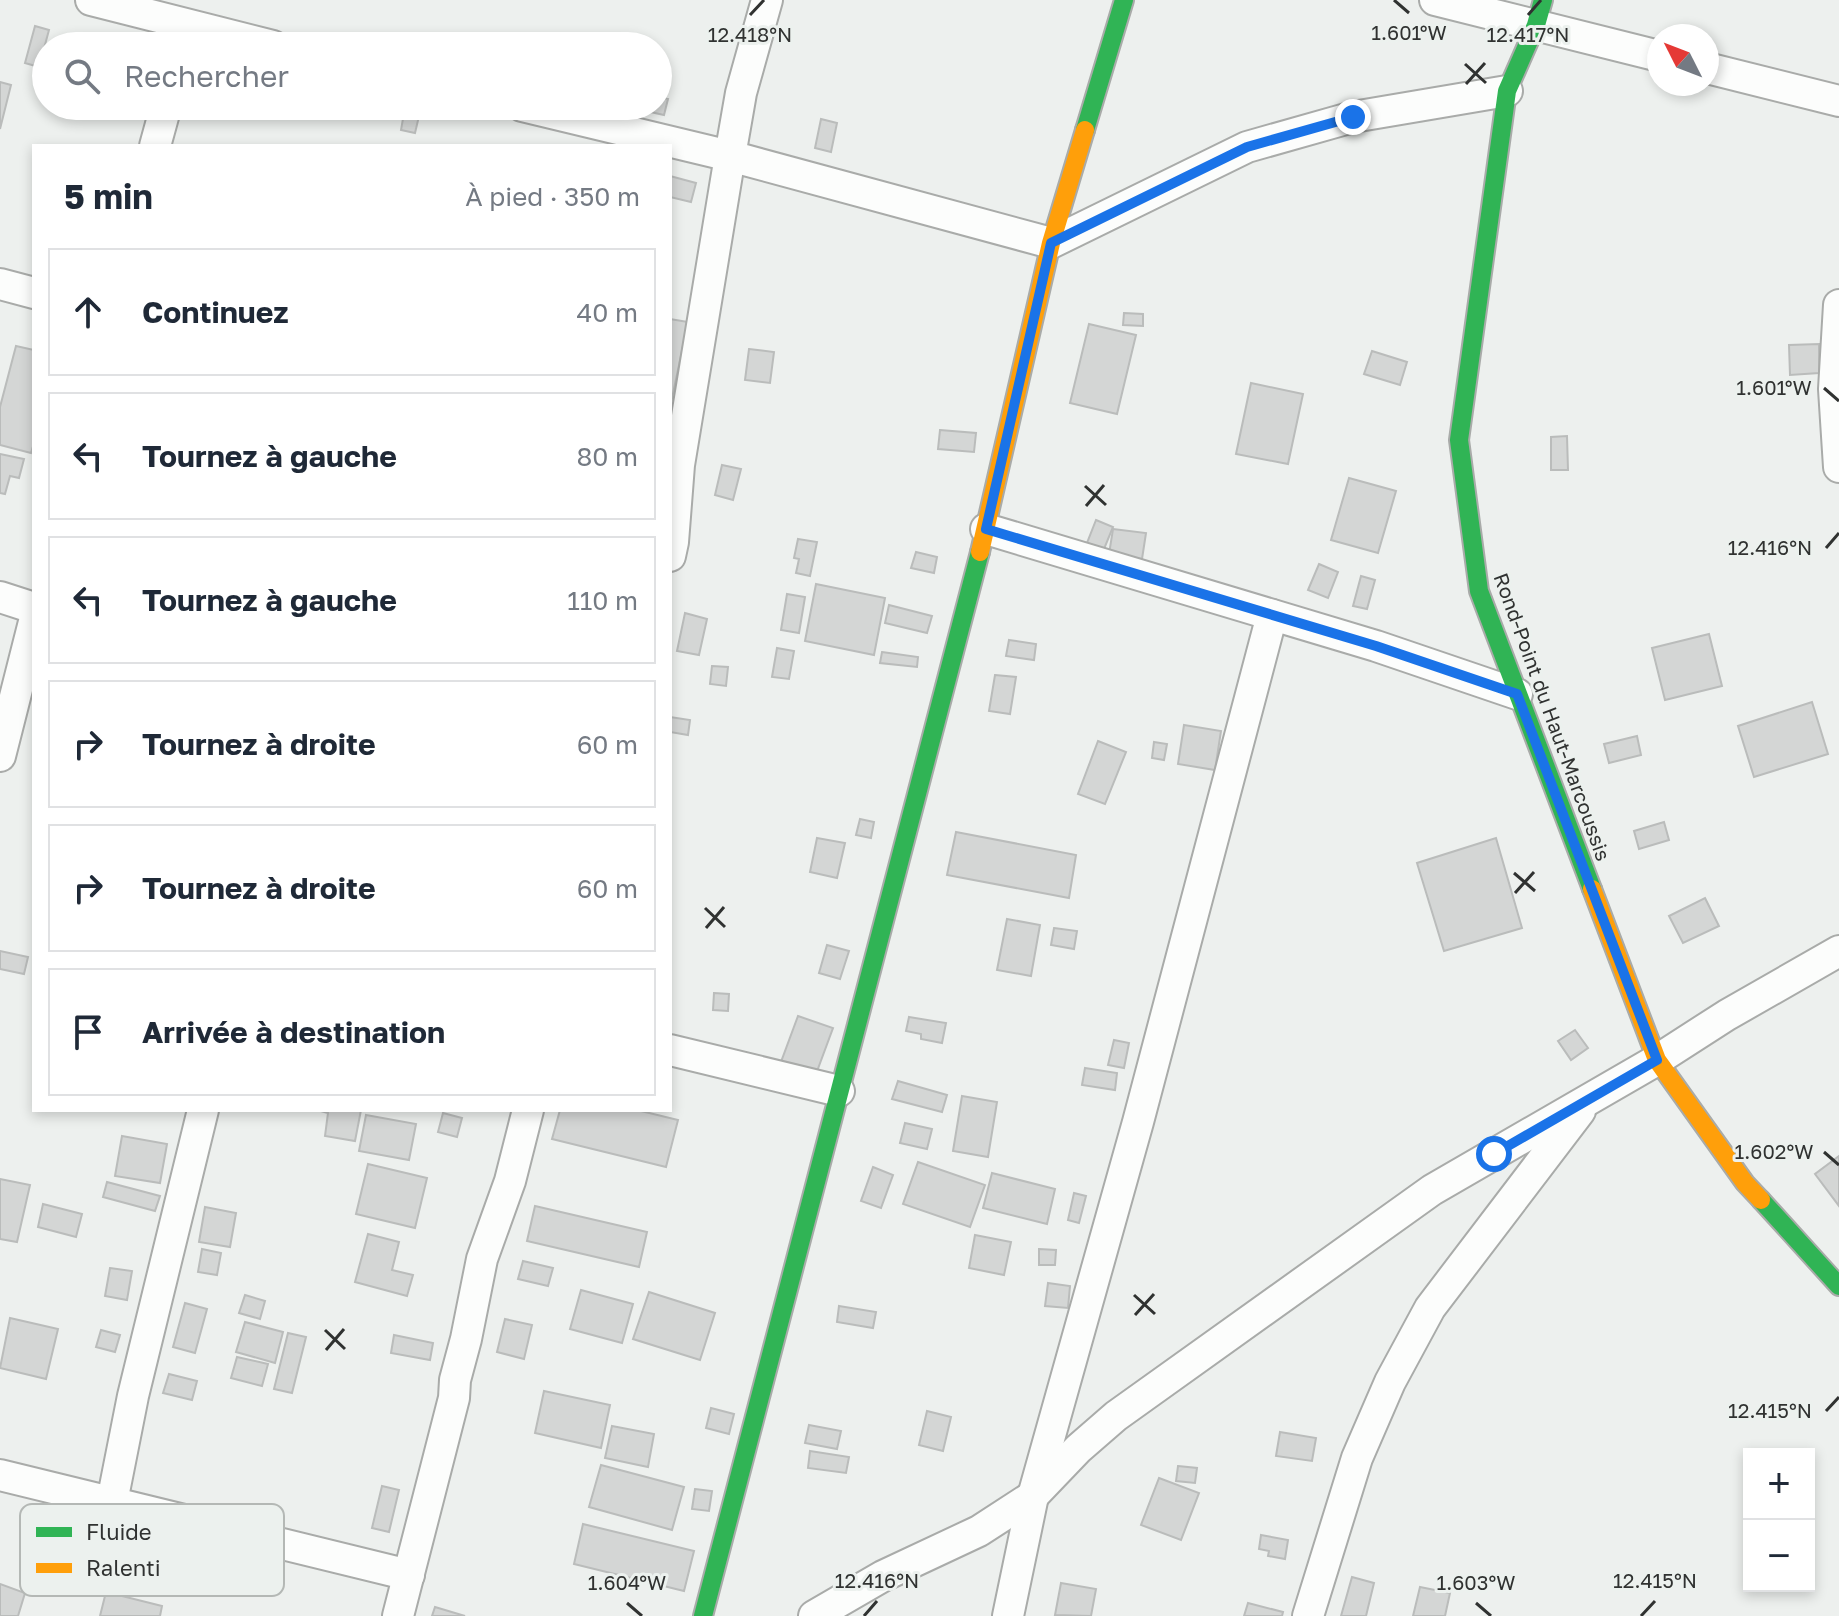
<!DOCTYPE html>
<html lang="fr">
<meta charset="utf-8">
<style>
body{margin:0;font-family:"Golos Text",sans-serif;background:#f6f6f7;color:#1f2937}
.controls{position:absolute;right:24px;bottom:24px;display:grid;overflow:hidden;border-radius:0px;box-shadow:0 4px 12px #0003}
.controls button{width:72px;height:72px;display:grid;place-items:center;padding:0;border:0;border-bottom:2px solid #e0e1e3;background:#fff;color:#1f2937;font:40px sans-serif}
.compass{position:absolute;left:1647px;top:24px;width:72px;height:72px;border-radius:50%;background:#fff;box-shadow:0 4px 12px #0003;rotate:312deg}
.stop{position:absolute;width:24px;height:24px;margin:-18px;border:6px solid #1a73e8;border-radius:50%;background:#fff}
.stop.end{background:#1a73e8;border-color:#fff;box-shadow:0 2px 8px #0008}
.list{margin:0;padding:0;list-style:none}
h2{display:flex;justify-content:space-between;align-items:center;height:104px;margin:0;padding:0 32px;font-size:34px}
h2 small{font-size:26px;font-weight:400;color:#747a83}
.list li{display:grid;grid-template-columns:52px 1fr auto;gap:24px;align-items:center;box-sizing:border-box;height:128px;margin:0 16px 16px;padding:0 16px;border:2px solid #e0e1e3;border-radius:0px}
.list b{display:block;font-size:30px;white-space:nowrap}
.list em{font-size:26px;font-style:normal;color:#747a83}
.icon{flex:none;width:44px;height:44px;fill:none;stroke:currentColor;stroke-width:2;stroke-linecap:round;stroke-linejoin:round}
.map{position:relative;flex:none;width:1839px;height:1616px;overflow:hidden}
.search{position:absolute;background:#fff;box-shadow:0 4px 12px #0003;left:32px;top:32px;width:640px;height:88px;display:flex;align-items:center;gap:20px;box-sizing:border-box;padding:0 28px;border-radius:44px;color:#747a83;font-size:30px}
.panel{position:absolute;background:#fff;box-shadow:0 4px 12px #0003;left:32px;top:144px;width:640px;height:968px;border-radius:0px}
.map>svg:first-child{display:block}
.building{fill:#d4d6d5;stroke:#babcbb;stroke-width:2}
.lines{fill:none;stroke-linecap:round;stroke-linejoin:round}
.street-casing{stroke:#a9aba9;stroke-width:34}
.fast-casing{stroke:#a9aba9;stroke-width:22}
.slow-casing{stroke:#a9aba9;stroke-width:22}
.street{stroke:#fcfdfc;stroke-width:30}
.fast{stroke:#30b455;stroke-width:18}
.slow{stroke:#ff9f0a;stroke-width:18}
.route{stroke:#1a73e8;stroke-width:10}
.ticks{fill:none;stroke:#303231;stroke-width:3}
.labels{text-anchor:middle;stroke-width:6;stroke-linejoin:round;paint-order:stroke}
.street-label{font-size:20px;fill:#303231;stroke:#ecf1ee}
.key{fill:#ecf1ee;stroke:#b4b8b5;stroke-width:2}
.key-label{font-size:22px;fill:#303231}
.ticks-label{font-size:20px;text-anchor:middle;fill:#303231;stroke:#ecf1ee;stroke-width:6;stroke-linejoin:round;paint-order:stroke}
</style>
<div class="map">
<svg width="1839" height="1616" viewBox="0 0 1839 1616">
<rect width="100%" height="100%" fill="#edf0ee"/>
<!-- building -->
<g class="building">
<path d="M35,26L49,30L39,67L25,63Z"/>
<path d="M0,82L11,85L0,129Z"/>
<path d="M658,97L668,99L664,115L628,107L658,106Z"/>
<path d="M404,113L419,116L415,133L401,130Z"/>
<path d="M821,119L837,123L831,152L815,148Z"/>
<path d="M670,176L696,183L691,202L670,197Z"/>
<path d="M1124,313L1143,314V326L1123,325Z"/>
<path d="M670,319L688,322L670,408Z"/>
<path d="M1089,324L1136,335L1117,414L1070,403Z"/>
<path d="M1819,344V373L1790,375L1789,345Z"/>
<path d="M16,346L34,350V443L31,453L0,445V407Z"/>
<path d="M749,349L774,352L770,383L745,380Z"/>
<path d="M1372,351L1407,362L1400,385L1364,374Z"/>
<path d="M1251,383L1303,394L1288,464L1236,454Z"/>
<path d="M940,430L976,433L974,452L938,449Z"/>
<path d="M1567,436L1568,470H1551V437Z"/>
<path d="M0,454L24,459L19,478L10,476L5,494L0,493Z"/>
<path d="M722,465L741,469L733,500L715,495Z"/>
<path d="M1349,478L1396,491L1378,553L1331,540Z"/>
<path d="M1096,520L1113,527L1104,549L1087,543Z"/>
<path d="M1113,529L1146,533L1142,559L1109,554Z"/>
<path d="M798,539L817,542L810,576L796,573L799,559L794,558Z"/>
<path d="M916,552L937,557L934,573L911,568Z"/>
<path d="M1319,564L1338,572L1328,598L1308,590Z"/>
<path d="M1361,576L1375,580L1367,609L1353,606Z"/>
<path d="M816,584L885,598L874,655L805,641Z"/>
<path d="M787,594L805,597L799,633L781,630Z"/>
<path d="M889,605L932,616L927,633L885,623Z"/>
<path d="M685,613L707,619L699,655L677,651Z"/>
<path d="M1709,634L1722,686L1665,700L1652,648Z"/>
<path d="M1009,640L1036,644L1034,660L1006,656Z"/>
<path d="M777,648L794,651L789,679L772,677Z"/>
<path d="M882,652L918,657L917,667L880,663Z"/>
<path d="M712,666L728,667L726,686L710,684Z"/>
<path d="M995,675L1016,677L1010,714L989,711Z"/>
<path d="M1812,702L1828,754L1754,777L1738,726Z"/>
<path d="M670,717L690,720L688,735L670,732Z"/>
<path d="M1184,725L1221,731L1215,770L1178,764Z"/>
<path d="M1637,736L1641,755L1609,763L1604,744Z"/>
<path d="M1098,741L1126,752L1105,804L1078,794Z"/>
<path d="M1154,742L1167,744L1164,760L1152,758Z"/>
<path d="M860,819L874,822L871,838L856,835Z"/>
<path d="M1664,822L1669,840L1639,849L1634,831Z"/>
<path d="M956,832L1076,855L1069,898L947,875Z"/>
<path d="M817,838L845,843L837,878L810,872Z"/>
<path d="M1496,838L1522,928L1444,951L1417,863Z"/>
<path d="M1705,898L1719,926L1683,943L1669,916Z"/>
<path d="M1007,919L1040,925L1031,976L997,970Z"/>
<path d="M1054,928L1077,931L1074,949L1051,945Z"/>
<path d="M827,945L849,951L840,979L819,973Z"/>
<path d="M0,951L28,957L24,974L0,969Z"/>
<path d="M714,993L729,994L728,1011L713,1010Z"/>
<path d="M798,1016L833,1028L816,1074L781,1062Z"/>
<path d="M909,1017L946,1023L942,1043L921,1039V1034L906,1031Z"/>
<path d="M1575,1030L1588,1048L1571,1060L1558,1041Z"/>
<path d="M1114,1040L1129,1043L1124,1068L1108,1065Z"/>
<path d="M1085,1068L1117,1073L1115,1090L1082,1085Z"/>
<path d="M898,1081L947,1095L942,1112L892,1099Z"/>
<path d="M962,1096L997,1102L988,1157L953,1151Z"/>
<path d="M361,1110L355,1141L325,1136L328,1113L317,1110Z"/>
<path d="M560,1110H637L678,1120L666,1167L552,1139Z"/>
<path d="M443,1113L462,1118L457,1137L438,1132Z"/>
<path d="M366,1115L416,1124L409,1160L359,1151Z"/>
<path d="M905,1123L932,1129L927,1149L900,1143Z"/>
<path d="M122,1136L167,1144L160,1183L115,1176Z"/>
<path d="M1839,1156V1206L1815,1174Z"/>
<path d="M918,1162L985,1185L970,1227L903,1204Z"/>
<path d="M368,1164L427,1178L415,1228L356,1214Z"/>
<path d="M873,1167L893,1175L881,1208L861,1201Z"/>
<path d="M992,1173L1055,1189L1047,1224L983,1208Z"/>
<path d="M0,1179L30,1185L17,1242L0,1239Z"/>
<path d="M107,1182L160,1196L155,1211L103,1197Z"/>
<path d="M1074,1193L1086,1196L1079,1223L1068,1220Z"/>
<path d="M43,1204L82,1214L76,1237L38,1227Z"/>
<path d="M535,1206L647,1232L639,1267L527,1241Z"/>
<path d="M205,1207L236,1213L230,1247L199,1242Z"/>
<path d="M368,1234L399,1242L392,1270L413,1275L407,1296L355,1282Z"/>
<path d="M975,1235L1011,1242L1004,1275L969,1268Z"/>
<path d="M202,1249L221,1253L217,1275L198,1272Z"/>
<path d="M1039,1249L1056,1250L1055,1265H1039Z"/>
<path d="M523,1261L553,1268L548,1286L518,1279Z"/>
<path d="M110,1268L132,1271L127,1300L105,1296Z"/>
<path d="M1048,1283L1070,1286L1068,1308L1045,1306Z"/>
<path d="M581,1290L633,1304L622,1343L570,1329Z"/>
<path d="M649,1292L715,1313L700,1360L633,1339Z"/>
<path d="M245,1295L265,1301L260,1319L239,1313Z"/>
<path d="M185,1303L207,1309L195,1353L173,1347Z"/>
<path d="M839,1306L876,1312L873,1328L837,1322Z"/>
<path d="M10,1318L58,1329L46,1379L0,1368Z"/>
<path d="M505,1319L532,1325L524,1359L497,1352Z"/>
<path d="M245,1322L283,1332L275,1363L236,1352Z"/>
<path d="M101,1330L120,1335L115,1352L96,1347Z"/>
<path d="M288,1333L306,1337L292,1393L274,1389Z"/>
<path d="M394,1335L433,1343L430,1360L391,1353Z"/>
<path d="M237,1357L268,1364L262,1386L231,1378Z"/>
<path d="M169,1374L197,1381L192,1400L163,1393Z"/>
<path d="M544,1391L610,1405L601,1448L535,1433Z"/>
<path d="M711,1408L734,1414L729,1434L706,1428Z"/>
<path d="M927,1411L951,1417L943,1451L919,1445Z"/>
<path d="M809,1425L841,1431L837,1449L805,1443Z"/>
<path d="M612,1426L654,1434L648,1467L605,1458Z"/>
<path d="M1280,1432L1316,1438L1312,1461L1276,1456Z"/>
<path d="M810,1451L849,1457L846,1473L808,1468Z"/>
<path d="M601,1465L684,1487L672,1530L589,1507Z"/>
<path d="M1178,1466L1197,1468L1195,1483L1176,1481Z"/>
<path d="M1159,1478L1199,1493L1181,1540L1141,1525Z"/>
<path d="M382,1486L399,1490L389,1532L372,1528Z"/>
<path d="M695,1489L712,1491L709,1511L692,1509Z"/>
<path d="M583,1524L694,1551L684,1591L574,1564Z"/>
<path d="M1261,1535L1288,1540L1285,1559L1268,1556L1269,1551L1259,1549Z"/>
<path d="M1352,1577L1374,1583L1366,1616H1341Z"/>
<path d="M1061,1583L1096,1589L1091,1616L1055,1615Z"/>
<path d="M0,1584L25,1593L18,1616H0Z"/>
<path d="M1420,1587L1450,1593L1445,1616H1413Z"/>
<path d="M106,1592L162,1606L160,1616H100Z"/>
<path d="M1248,1603L1283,1612L1282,1616H1244Z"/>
<path d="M435,1607L465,1616H432Z"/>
</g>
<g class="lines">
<defs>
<g id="street">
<path d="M91,0L273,46"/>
<path d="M1435,0L1659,56"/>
<path d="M1707,68L1839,101"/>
<path d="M522,106L730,156L1051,243L1247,147L1353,117L1507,91"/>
<path d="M155,146L166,106"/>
<path d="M0,284L34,293"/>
<path d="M1839,305L1834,389L1839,467"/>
<path d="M986,529L1376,646L1517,694"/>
<path d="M670,556L673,542L679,465L730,156L741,93L767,0"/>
<path d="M0,597L34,608"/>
<path d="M0,756L34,622"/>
<path d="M670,1050L839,1091"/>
<path d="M0,1475L409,1575"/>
<path d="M112,1502L133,1396L203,1110"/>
<path d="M398,1616L454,1398L455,1380L466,1339L482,1259L510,1181L528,1110"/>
<path d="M814,1616L883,1576L979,1531L1033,1496L1078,1449L1116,1416L1432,1190L1657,1060L1727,1015L1839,951"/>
<path d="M1008,1616L1033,1496L1138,1122L1272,615"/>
<path d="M1308,1616L1357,1458L1390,1382L1430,1308L1580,1111"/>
</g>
<g id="fast">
<path d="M1543,0L1536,25L1507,91L1459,440L1479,591L1592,889"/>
<path d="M1085,130L1124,0"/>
<path d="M1761,1200L1839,1286"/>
<path d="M703,1616L980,552"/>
</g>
<g id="slow">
<path d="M980,552L1051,243L1085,130"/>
<path d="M1592,889L1657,1060L1745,1183L1761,1200"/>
</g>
</defs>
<!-- street casing -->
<use href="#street" class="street-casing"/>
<!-- fast casing -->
<use href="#fast" class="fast-casing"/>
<!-- slow casing -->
<use href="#slow" class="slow-casing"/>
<!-- street -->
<use href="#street" class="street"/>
<!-- fast -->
<use href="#fast" class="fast"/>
<!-- slow -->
<use href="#slow" class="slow"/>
</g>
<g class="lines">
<!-- route -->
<path class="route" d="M1353,117L1247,147L1051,243L986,529L1376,646L1517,694L1657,1060L1494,1154"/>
</g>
<!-- ticks -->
<path class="ticks" d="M1394,0L1409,13M750,15L764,0M1528,15L1541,0M1465,64L1486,83M1466,84L1485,63M1824,388L1839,401M1085,486L1106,505M1086,506L1104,485M1826,548L1839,533M1514,873L1535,891M1515,893L1534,872M705,908L725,927M706,928L724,907M1824,1152L1839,1165M1134,1295L1155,1314M1135,1315L1154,1294M325,1330L345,1349M326,1350L344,1329M1826,1411L1839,1397M627,1603L642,1616M1476,1603L1491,1616M864,1616L877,1601M1641,1616L1655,1601"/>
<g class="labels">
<!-- street labels -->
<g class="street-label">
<text transform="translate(1552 717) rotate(70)" y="7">Rond-Point du Haut-Marcoussis</text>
</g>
</g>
<!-- legend -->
<rect x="20" y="1504" width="264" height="92" rx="12" class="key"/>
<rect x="36" y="1527" width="36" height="10" fill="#30b455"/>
<rect x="36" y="1563" width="36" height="10" fill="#ff9f0a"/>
<g class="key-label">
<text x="86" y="1540">Fluide</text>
<text x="86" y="1576">Ralenti</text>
</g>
<g class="ticks-label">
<text x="1409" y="40">1.601°W</text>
<text x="750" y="42">12.418°N</text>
<text x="1528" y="42">12.417°N</text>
<text x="1774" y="395">1.601°W</text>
<text x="1770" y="555">12.416°N</text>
<text x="1774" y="1159">1.602°W</text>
<text x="1770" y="1418">12.415°N</text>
<text x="877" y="1588">12.416°N</text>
<text x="1655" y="1588">12.415°N</text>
<text x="627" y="1590">1.604°W</text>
<text x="1476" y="1590">1.603°W</text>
</g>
</svg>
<div class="controls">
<button>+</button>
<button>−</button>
</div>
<svg class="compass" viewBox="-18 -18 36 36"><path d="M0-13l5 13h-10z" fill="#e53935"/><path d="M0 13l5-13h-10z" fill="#747a83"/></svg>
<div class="stop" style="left:1494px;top:1154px"></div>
<div class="stop end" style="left:1353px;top:117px"></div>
<div class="search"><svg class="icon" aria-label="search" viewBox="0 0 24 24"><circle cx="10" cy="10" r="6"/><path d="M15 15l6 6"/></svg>Rechercher</div>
<section class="panel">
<h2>5 min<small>À pied · 350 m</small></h2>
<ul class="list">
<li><svg class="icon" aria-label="ahead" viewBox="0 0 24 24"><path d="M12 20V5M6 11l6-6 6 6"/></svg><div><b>Continuez</b></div><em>40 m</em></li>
<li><svg class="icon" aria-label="left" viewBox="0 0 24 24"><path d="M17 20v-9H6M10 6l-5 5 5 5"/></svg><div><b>Tournez à gauche</b></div><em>80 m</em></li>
<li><svg class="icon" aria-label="left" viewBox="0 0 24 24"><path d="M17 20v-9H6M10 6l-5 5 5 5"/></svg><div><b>Tournez à gauche</b></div><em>110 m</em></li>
<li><svg class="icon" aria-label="right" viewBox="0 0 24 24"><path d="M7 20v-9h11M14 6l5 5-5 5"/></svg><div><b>Tournez à droite</b></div><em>60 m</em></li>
<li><svg class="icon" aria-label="right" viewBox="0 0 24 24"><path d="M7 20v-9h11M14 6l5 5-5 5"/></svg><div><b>Tournez à droite</b></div><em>60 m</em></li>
<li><svg class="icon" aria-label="arrive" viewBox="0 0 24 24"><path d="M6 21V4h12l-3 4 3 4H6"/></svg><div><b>Arrivée à destination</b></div></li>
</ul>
</section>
</div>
